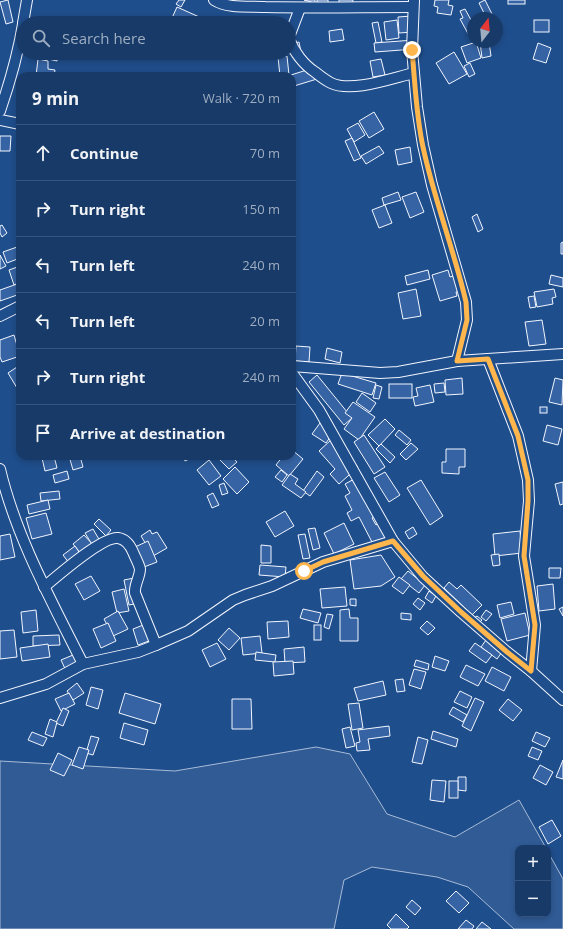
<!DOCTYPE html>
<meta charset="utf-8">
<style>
body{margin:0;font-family:"Open Sans",sans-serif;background:#244571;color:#f1f3f6}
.controls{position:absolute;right:12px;bottom:12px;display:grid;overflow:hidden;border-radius:8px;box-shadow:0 2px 6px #0003}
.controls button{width:36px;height:36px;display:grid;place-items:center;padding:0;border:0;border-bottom:1px solid #36547d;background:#173a69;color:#f1f3f6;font:20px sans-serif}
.compass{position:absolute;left:467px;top:12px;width:36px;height:36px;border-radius:50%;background:#173a69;box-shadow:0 2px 6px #0003;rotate:16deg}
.stop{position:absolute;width:12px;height:12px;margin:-9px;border:3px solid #ffb74d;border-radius:50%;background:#fff}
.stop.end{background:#ffb74d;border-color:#fff;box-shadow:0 1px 4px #0008}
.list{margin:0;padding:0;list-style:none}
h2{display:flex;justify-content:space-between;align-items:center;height:52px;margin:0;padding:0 16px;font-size:17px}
h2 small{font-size:13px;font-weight:400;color:#9eadc0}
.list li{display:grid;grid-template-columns:26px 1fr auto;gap:12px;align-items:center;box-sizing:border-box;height:56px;padding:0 16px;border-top:1px solid #36547d}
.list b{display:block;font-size:15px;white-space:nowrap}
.list em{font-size:13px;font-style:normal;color:#9eadc0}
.icon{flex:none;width:22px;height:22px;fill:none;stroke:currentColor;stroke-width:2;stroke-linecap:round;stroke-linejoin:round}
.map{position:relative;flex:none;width:563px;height:929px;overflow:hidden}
.search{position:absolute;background:#173a69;box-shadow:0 2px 6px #0003;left:16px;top:16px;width:280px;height:44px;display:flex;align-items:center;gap:10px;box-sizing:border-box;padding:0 14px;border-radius:22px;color:#9eadc0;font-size:15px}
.panel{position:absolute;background:#173a69;box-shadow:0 2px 6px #0003;left:16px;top:72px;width:280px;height:388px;border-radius:12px}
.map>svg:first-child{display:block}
.built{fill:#305b95;stroke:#a8bbd7}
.building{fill:#3563a3;stroke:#f2f6ff}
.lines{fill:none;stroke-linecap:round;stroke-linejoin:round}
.minor-casing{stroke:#f2f6ff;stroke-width:12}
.minor{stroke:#1f4e8c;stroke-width:10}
.route{stroke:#ffb74d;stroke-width:5}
</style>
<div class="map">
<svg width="563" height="929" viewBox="0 0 563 929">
<rect width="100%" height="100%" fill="#1f4e8c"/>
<!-- built -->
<path class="built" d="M316,747L350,754L387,814L455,837L519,800L546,848H518V914H548V852L563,879V929H514L468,887L437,877L372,867L344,880L334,929H0V761L175,771Z"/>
<!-- building -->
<g class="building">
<path d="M8,0L13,22L6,24L0,2Z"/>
<path d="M179,0H185L181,7L176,4Z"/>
<path d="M304,0H315V3Z"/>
<path d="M317,0H328V4L317,2Z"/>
<path d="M339,0H353L352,7L339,4Z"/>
<path d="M435,0H449L448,5L453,6L451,15L437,13L438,7L434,6Z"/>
<path d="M485,0L494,18H474L484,13L479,3Z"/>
<rect x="508" y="0" width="17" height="4"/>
<path d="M177,7L206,20L205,23H184L172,18Z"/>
<path d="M465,9L471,20L473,19V38L471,39L460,19L463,18L460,11Z"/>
<path d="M412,16L413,32L399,33L398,17Z"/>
<path d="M397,20L399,38L386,40L384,22Z"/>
<rect x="534" y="20" width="15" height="12"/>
<path d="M378,22L382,42L376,43L372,23Z"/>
<path d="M342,29L344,40L330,42L329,31Z"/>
<path d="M414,40L415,49L375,52L374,43Z"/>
<path d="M299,42L301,52L286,54L289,53V44Z"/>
<path d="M476,42L481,58L467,63L461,47Z"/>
<path d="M480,42H489L491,56L482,58Z"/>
<path d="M538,43L551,48L546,63L533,59Z"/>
<path d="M454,52L467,74L449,84L436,63Z"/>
<path d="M36,53H59L57,61L35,56Z"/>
<rect x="228" y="53" width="12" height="2"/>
<path d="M287,56L289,75L280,76L278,57Z"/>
<path d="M38,59L48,61V69L55,70L54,76H36Z"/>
<path d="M381,59L385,75L373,77L370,61Z"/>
<path d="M470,63L475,74L469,77L464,66Z"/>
<path d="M313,68L317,79L294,86L291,75Z"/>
<path d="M374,112L384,129L369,138L359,121Z"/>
<path d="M358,123L365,135L354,142L347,129Z"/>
<path d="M0,136H11L10,151H0Z"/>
<path d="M352,138L361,158L354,161L345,141Z"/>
<path d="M379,146L384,153L366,164L361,156Z"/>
<path d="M410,147L412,162L398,165L395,150Z"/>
<path d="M398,192L401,200L384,205L382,198Z"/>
<path d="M416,192L424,212L410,218L402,197Z"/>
<path d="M385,205L392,223L379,228L372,210Z"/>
<path d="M477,214L483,229L478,232L472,217Z"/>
<path d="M2,225L7,233L2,237L0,233V226Z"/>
<path d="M563,242V254H561V243Z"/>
<path d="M20,246V258L7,263L3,252Z"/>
<path d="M0,255L6,266L0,269Z"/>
<path d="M20,266V282L14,285L9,270Z"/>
<path d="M428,270L430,279L407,285L405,276Z"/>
<path d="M448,270L450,277L460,274L465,289L456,292L457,296L440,301L432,275Z"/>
<path d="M551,275L563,278V287L549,284Z"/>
<path d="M20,283V294L0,301V290Z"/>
<path d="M416,289L421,316L403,319L398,293Z"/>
<path d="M554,289L556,297L552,298L553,304L537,307L534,292Z"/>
<path d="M534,296L536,307L530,308L528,297Z"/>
<path d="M542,320L546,344L529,346L525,322Z"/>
<path d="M14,335L20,356L2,362L0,357V340Z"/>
<path d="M296,346L310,347L309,362L295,361Z"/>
<path d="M327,348L342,352L340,363L325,359Z"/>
<path d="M20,365V393L8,373Z"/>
<path d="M342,373L376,383L372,395L338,384Z"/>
<path d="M317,375L352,418L344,425L309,382Z"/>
<path d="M462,378L463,394L446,395L445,380Z"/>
<path d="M555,378L563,380L562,405L549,402Z"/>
<path d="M444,383L445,392L435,393L434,384Z"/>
<rect x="389" y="384" width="23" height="14"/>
<path d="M376,385L382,387L379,399L373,398Z"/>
<path d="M430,385L434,402L415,406L413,397L418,396L416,388Z"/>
<path d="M362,393L376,403L370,412L356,402Z"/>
<path d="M353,402L375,417L359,440L344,429L352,418L345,413Z"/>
<rect x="540" y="407" width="7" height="6"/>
<path d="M385,419L395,429L379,446L368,435Z"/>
<path d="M320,423L333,433L326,443L312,434Z"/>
<path d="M547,425L562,429L558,445L543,441Z"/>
<path d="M399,430L411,440L407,445L395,435Z"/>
<path d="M364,435L385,467L374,474L354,442Z"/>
<path d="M332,439L358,467L339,484L330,474L335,469L319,451Z"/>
<path d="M411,443L418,449L406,460L400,454Z"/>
<path d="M381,444L395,457L390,463L376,449Z"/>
<path d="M446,449H465V467H459V474L442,473V462H446Z"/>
<path d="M292,450L303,459L289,476L276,465L283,456H292Z"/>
<path d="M48,456H54L57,468L45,471L42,458Z"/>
<path d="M69,456H80L83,467L73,470Z"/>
<path d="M183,456H195L185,461Z"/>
<path d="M220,456H231L237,462L229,469L218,458Z"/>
<path d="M209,460L221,476L209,485L197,470Z"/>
<path d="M235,467L249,482L237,494L223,479Z"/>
<path d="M281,470L287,475L282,482L275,477Z"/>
<path d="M67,471L69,479L55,483L53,475Z"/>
<path d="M317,471L324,477L310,496L303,491Z"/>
<path d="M385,472L400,495L389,502L374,478Z"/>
<path d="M290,474L298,479L295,484L306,492L301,498L282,485Z"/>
<path d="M358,477L378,515L372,518L376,525L379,523L386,537L373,544L359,517L351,521L347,513L352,510L345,496L350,493L345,484Z"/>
<path d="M421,480L443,516L430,525L407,488Z"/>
<path d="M563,482V504L560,505L555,484Z"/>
<path d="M224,483L228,493L222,495L219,485Z"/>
<path d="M59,491L60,499L41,501L40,493Z"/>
<path d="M213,493L219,505L212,508L207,496Z"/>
<path d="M48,500L50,509L29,514L27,505Z"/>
<path d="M285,511L294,526L275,537L266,522Z"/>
<path d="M46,513L52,534L32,539L26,518Z"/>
<path d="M99,519L111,530L106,536L94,524Z"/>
<path d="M344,523L354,544L334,554L324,533Z"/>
<path d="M413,527L417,534L409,539L405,532Z"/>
<path d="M315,528L320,548L313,550L308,529Z"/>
<path d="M93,529L100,541L93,546L85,533Z"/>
<path d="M150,530L152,534L157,532L167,548L153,556L141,536Z"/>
<path d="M520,531L522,553L495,556L493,534Z"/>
<path d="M10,534L15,557L0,560V536Z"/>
<path d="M305,534L310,558L303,559L298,535Z"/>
<path d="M84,535L94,546L83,556L73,544Z"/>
<path d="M148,541L157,562L144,567L135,547Z"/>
<path d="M261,545L271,546V563H261Z"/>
<path d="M75,546L81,555L69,563L63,555Z"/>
<path d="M499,554L500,565L493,566L491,555Z"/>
<path d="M381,555L395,577L381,586L354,589L350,560Z"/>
<path d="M260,565L286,567L285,577L259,575Z"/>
<path d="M549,568H561L560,578H549Z"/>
<path d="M408,571L425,585L419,593L401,579Z"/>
<path d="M91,576L100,591L84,600L75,584Z"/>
<path d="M399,577L410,585L403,594L392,586Z"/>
<path d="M134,578L139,603L129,605L124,580Z"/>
<path d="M449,582L457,589L461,585L482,605L472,615L444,588Z"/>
<path d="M553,584L555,609L539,611L537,586Z"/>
<path d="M345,587L347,606L322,608L320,589Z"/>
<path d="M124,589L129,611L117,613L112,592Z"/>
<path d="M429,591L436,596L432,603L425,598Z"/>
<path d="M418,598L425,603L420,610L413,604Z"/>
<path d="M350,599H356V606L350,605Z"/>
<path d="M511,602L514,614L500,618L497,605Z"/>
<path d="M563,607V616L559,609Z"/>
<path d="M303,609L321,613L318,623L300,618Z"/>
<path d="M349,609L350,618H358V641H340V610Z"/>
<path d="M36,610L38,631L23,633L21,612Z"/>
<path d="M486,610L492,614L486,621L481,617Z"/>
<path d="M118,611L128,629L113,636L104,619Z"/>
<path d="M401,613L411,614V620L401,619Z"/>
<path d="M525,613L530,635L507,641L501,619Z"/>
<path d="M327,614L333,615L329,629L324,627Z"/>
<path d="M477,616L482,620L479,623L474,618Z"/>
<path d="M288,621L289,637L268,639L267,622Z"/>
<path d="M427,621L435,628L428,635L420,628Z"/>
<path d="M151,622L157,638L138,645L133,629Z"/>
<path d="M108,623L116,641L101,648L93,629Z"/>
<rect x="314" y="625" width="7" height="15"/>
<path d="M229,628L240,638L229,650L218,640Z"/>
<path d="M14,630L17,657L0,659V631Z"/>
<path d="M59,635L60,645L33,646V636Z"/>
<path d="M260,636L262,653L243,655L241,638Z"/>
<path d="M486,640L502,652L497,659L481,647Z"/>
<path d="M217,643L226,659L210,667L202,650Z"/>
<path d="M475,643L492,655L486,663L469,651Z"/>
<path d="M48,644L50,657L22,661L20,648Z"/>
<path d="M304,647L305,662L285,663L284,649Z"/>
<path d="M256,652L276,655L275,662L255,660Z"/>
<path d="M73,655L79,667L67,673L61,660Z"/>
<path d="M435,656L449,661L445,671L432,667Z"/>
<path d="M416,660L429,664L428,670L414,666Z"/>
<path d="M293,661L294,674L274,676L273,662Z"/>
<path d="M466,665L485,674L478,686L460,677Z"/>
<path d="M492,667L511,677L504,691L485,681Z"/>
<path d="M414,669L426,672L421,689L409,685Z"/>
<path d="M403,679L405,691L397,692L395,680Z"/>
<path d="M383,681L386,695L358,701L354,688Z"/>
<path d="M77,683L84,693L73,700L67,691Z"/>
<path d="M91,687L103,690L98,709L86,705Z"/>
<path d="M460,691L472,697L467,708L454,702Z"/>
<path d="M69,693L75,704L61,711L55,699Z"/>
<path d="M125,693L161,704L155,724L119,713Z"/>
<path d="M475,698L484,702L471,731L462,726Z"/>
<path d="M232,699H251L252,729H232Z"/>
<path d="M508,699L522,710L513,721L499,710Z"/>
<path d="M359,703L363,728L352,730L348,704Z"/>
<path d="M453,707L467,715L463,722L449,714Z"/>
<path d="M63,708L69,711L63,726L56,723Z"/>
<path d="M50,719L57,722L53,737L45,734Z"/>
<path d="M124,723L148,730L144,745L120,738Z"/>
<path d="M389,726L390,736L368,739L370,750L357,751L356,743L360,742L358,730Z"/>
<path d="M350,727L355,746L346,748L342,729Z"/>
<path d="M433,731L458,739L456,747L431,739Z"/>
<path d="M32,732L47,738L43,746L28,740Z"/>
<path d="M536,732L550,738L545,747L532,741Z"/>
<path d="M91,736L99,738L93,755L86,753Z"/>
<path d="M418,737L428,740L422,764L412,762Z"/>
<path d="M79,747L89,750L83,769L72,765Z"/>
<path d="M532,747L542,751L538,760L528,756Z"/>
<path d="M58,753L72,760L64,776L50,770Z"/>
<path d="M563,760V779L556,777Z"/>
<path d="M540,765L553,772L546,785L533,778Z"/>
<path d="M458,777H466V791L458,790Z"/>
<path d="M432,780L446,781L444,802L430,800Z"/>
<rect x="449" y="781" width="9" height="17"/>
<path d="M552,820L561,836L548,844L539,827Z"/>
<path d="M456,891L469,903L459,913L446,901Z"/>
<path d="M412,900L421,908L415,915L406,907Z"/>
<path d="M396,914L409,927L407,929H391L387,925Z"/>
<path d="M466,920L474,926L472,929H458Z"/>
<path d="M482,922L491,929H476Z"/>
</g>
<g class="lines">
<defs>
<g id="minor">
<path d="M214,0C228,9 249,6 265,7C314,8 364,7 413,7"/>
<path d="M414,0L412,50L417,107L423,145L432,185L466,302L467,320L457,361"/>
<path d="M23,23L27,0"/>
<path d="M289,37L300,8"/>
<path d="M289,39C294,52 304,65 315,72C320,76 325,80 331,83C352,93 392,78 414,73"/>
<path d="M0,111C10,82 18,54 23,24"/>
<path d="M0,120L20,124"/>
<path d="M0,316L20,306"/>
<path d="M488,359L518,436L528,480L529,501L524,556L535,625L531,671"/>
<path d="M292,366L380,373L398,372L457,361L563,354"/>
<path d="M292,373L319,410L393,541L423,577L461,612L507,652L531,671L563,700"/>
<path d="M0,469C16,537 52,602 83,664"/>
<path d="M44,587C57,576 103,536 118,538C126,539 130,545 133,552C135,557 139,564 140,569C140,577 134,585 135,593L156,645"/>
<path d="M0,698L46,684L83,664L138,652L156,645L188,631L233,600L245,595L272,586L323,562L393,541"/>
</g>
</defs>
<!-- minor casing -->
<use href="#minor" class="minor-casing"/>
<!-- minor -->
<use href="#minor" class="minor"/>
</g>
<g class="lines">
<!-- route -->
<path class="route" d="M304,571L323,562L393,541L423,576L461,612L507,652L531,671L535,625L524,556L528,501V480L518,436L488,359L457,361L467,320L466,302C454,250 434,199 423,147C416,115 415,82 412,50"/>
</g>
</svg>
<div class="controls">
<button>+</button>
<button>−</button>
</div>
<svg class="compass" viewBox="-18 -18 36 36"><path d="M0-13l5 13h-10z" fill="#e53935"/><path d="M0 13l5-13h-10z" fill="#9eadc0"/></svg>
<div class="stop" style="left:304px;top:571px"></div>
<div class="stop end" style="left:412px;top:50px"></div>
<div class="search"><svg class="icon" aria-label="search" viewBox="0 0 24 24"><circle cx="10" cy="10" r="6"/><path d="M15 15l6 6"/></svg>Search here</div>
<section class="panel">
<h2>9 min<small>Walk · 720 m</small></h2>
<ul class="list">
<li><svg class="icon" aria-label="ahead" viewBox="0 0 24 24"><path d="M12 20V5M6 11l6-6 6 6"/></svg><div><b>Continue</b></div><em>70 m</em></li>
<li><svg class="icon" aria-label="right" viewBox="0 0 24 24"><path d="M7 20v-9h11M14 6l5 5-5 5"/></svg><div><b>Turn right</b></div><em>150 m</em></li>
<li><svg class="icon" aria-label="left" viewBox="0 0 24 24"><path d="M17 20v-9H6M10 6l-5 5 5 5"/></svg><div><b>Turn left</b></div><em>240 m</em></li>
<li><svg class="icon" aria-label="left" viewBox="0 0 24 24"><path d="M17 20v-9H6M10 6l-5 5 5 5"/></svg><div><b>Turn left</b></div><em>20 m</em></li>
<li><svg class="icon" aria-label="right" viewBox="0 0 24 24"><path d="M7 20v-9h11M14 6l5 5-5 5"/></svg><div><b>Turn right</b></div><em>240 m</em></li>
<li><svg class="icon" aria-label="arrive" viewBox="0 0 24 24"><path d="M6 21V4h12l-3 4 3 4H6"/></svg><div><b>Arrive at destination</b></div></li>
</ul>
</section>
</div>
